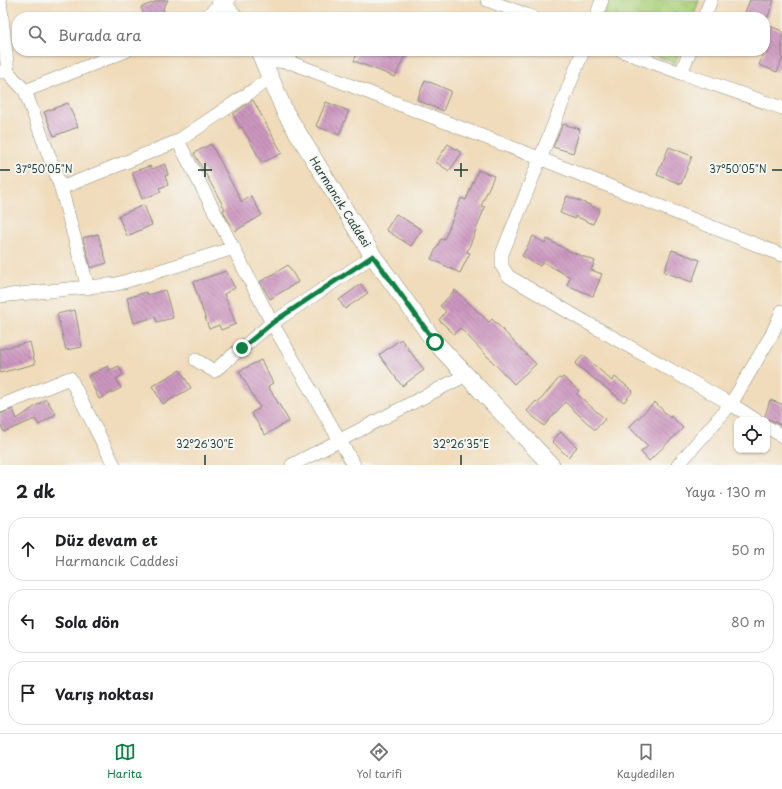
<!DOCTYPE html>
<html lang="tr">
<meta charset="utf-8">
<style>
body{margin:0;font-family:"Playpen Sans",sans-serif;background:#f6f6f6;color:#202124}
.controls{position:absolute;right:12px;bottom:12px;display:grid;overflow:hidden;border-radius:8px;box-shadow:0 1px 3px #0004}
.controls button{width:36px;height:36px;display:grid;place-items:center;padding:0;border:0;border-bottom:1px solid #e0e0e0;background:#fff;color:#202124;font:20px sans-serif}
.stop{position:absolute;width:12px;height:12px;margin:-9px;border:3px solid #0b8043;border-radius:50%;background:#fff}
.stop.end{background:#0b8043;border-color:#fff;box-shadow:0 1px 4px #0008}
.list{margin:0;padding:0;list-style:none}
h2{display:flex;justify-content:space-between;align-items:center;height:52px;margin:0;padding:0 16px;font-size:17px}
h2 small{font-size:13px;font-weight:400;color:#757577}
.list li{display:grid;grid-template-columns:26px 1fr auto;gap:12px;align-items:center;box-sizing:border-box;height:64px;margin:0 8px 8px;padding:0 8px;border:1px solid #e0e0e0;border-radius:16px}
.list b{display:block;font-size:15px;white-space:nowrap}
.list p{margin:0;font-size:13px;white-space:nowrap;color:#757577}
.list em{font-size:13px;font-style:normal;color:#757577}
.icon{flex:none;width:22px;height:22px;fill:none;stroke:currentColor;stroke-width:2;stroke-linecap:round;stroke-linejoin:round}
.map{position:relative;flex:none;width:782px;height:465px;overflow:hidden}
.search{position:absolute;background:#fff;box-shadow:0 1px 3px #0004;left:12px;right:12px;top:12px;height:44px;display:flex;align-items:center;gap:10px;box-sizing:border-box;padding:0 14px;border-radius:16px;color:#757577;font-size:15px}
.sheet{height:268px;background:#fff}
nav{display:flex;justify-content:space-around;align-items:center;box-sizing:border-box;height:56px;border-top:1px solid #e0e0e0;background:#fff;font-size:11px;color:#757577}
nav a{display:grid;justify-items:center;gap:2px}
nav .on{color:#0b8043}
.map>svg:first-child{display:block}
.park{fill:url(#park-crowns);stroke:#668758}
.building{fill:url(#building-back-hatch)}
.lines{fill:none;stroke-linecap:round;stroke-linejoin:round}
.minor-casing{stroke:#888c77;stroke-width:14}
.tertiary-casing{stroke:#888c77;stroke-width:18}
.minor{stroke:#fff;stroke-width:13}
.tertiary{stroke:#fff;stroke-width:17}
.route{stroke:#0b8043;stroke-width:5}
.ticks{fill:none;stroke:#1f3d34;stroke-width:1.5}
.labels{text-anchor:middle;stroke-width:4;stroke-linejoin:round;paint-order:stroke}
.street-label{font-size:11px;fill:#1f3d34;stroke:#f6f6f2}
.ticks-label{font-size:10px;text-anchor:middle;fill:#1f3d34;stroke:#f6f6f2;stroke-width:4;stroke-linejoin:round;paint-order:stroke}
</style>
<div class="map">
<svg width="782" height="465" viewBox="0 0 782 465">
<defs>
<pattern id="park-crowns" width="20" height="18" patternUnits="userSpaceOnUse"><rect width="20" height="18" fill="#acd17b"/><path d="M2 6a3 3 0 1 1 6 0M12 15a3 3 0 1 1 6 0" fill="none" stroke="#94b46b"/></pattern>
<pattern id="building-back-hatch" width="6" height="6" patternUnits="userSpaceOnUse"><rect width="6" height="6" fill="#cc96bf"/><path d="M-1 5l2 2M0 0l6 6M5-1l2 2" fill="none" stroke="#a57c9c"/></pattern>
</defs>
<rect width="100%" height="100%" fill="#f6f6f2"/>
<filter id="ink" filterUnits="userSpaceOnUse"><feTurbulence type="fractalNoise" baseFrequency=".025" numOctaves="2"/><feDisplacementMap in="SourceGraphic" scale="8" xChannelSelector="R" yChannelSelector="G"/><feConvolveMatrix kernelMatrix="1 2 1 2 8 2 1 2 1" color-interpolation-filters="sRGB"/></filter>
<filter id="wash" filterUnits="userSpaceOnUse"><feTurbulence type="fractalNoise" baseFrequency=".012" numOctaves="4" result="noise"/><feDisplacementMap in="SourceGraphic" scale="16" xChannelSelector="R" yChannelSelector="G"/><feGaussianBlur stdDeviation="0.9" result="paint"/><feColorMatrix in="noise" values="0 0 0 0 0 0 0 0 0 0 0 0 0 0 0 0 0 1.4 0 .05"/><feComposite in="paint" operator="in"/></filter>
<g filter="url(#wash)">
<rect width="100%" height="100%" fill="#f0dbba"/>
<!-- park -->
<g class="park">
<path d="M608,0H699L693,17H602Z"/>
<path d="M644,51H679L675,63Z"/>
</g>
<g id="blocks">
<!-- building -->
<g class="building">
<path d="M161,0H168L163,8L166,17H144L141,7Z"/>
<path d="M750,0H774L768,17H743Z"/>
<path d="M765,24L782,31V60L777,72L759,65L765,51Z"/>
<path d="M358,51H407L395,77L354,61Z"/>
<path d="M425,80L451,91L443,111L417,100Z"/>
<path d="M253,100L282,153L262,163L242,127L240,128L233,114Z"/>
<path d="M326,102L349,111L339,135L316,126Z"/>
<path d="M68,103L78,127L54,136L44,112Z"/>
<path d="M563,124L580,129L573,153L553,147Z"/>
<path d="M211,144L242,202L251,196L262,215L235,231L226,217L223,210L225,209L194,153Z"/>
<path d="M448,144L462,153L449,171L436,162Z"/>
<path d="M669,147L692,156L681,184L657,175Z"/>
<path d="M165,164L168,175L165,176L168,185L159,188L161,192L142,199L132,172L150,166L152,169Z"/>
<path d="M478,170L494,176L481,206L485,207L467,252L470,253L460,273L431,259L441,239L444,240L461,198L466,200Z"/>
<path d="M567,196L600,209L593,224L575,216V219L560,213Z"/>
<path d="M144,205L152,225L127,236L118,216Z"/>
<path d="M396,214L422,230L411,246L386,230Z"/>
<path d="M98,234L107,263L91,268L83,238Z"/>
<path d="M533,236L545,243L547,239L569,251L595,261L591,270L602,274L593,296L567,285L570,277L543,262L540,266L522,256Z"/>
<path d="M672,250L700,260L692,282L664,272Z"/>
<path d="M288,265L298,282L270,299L260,282Z"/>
<path d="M226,271L235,288L224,294L236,324L221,330L219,325L209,329L193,282Z"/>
<path d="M361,284L368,293L345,309L339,300Z"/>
<path d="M165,290L173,318L157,322L155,317L134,323L127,298L146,292L147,295Z"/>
<path d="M455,290L489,322L492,319L536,364L514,384L460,328L454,334L439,320L446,311L440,306Z"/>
<path d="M75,310L82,347L66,350L57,314Z"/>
<path d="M401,339L424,370L402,386L379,355Z"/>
<path d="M30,342L35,364L0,373V349Z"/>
<path d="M583,355L612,381L615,377L633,391L624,402L575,364Z"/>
<path d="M261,360L273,383L268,386L289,421L265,435L251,413L260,408L239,371Z"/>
<path d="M108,366L110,370L119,366L123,375L116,379L121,388L99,399L88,376Z"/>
<path d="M180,370L191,388L163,404L152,386Z"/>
<path d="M563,377L579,391L577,394L605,419L595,430L565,402L544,426L527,411L536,401L538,403L559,378L561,379Z"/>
<path d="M46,399L56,414L39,425L35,419L4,432L0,424V414L13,409L17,419Z"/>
<path d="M770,400L782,404V426L771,420L764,419Z"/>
<path d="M655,402L670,418L671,416L683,428L649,461L641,452L648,446L629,427Z"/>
<path d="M561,432L577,447L568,457L552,441Z"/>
</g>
</g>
</g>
<g filter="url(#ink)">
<use href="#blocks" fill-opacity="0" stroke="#888c77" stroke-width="1"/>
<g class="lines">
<defs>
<g id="minor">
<path d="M0,0L8,72"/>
<path d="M487,0L532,17"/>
<path d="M206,17L222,2L229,0"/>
<path d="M596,17L602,0"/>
<path d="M704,17L711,0"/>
<path d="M583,51L502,254V266L508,276L577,317L731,404L756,420"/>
<path d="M622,51L681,73"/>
<path d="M690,51L681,73L782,108"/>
<path d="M263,59L292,63L539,158L782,255"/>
<path d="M0,72H8L25,91L61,188L88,288"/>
<path d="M25,91L126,51"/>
<path d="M178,141L272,323L354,465"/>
<path d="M61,188L178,141L271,78"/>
<path d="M0,296L117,284L234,248"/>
<path d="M196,360L214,371L272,323L373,256"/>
<path d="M0,406L70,378L114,465"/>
<path d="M767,427L782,436"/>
<path d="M292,465L466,375"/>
<path d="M678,465L731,404L772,334L782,311"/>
</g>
<g id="tertiary">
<path d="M220,0L234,17"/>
<path d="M259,51L285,112L373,256L435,342L551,465"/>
</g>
</defs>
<!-- minor casing -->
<use href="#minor" class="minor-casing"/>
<!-- tertiary casing -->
<use href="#tertiary" class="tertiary-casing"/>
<!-- minor -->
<use href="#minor" class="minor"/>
<!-- tertiary -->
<use href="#tertiary" class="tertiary"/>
</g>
</g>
<g class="lines" filter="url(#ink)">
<!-- route -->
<path class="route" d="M242,348L272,323L373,256L435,342"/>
</g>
<!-- ticks -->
<path class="ticks" d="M205,163V177M461,163V177M0,170H10M198,170H212M454,170H468M772,170H782M205,455V465M461,455V465"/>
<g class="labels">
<!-- street labels -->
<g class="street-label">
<text transform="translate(340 202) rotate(58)" y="4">Harmancık Caddesi</text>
</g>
</g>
<g class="ticks-label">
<text x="44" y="173">37°50'05"N</text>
<text x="738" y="173">37°50'05"N</text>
<text x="205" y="448">32°26'30"E</text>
<text x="461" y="448">32°26'35"E</text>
</g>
</svg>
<div class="controls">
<button><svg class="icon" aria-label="locate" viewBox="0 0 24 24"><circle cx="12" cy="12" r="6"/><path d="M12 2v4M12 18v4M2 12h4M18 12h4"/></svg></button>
</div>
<div class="stop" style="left:435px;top:342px"></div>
<div class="stop end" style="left:242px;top:348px"></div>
<div class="search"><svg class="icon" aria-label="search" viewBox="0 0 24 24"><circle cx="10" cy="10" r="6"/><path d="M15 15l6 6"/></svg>Burada ara</div>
</div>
<section class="sheet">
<h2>2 dk<small>Yaya · 130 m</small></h2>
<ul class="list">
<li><svg class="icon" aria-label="ahead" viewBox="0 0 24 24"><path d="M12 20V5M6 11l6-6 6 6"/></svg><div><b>Düz devam et</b><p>Harmancık Caddesi</p></div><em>50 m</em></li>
<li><svg class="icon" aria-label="left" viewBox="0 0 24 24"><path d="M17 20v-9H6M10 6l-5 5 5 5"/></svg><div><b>Sola dön</b></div><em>80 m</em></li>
<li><svg class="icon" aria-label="arrive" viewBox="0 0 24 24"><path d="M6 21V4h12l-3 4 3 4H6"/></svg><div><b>Varış noktası</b></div></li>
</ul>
</section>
<nav>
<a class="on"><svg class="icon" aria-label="map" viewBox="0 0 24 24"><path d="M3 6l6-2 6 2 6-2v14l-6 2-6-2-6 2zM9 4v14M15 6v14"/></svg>Harita</a>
<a><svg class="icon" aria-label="directions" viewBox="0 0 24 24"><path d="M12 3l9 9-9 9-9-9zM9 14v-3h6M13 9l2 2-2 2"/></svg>Yol tarifi</a>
<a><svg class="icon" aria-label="saved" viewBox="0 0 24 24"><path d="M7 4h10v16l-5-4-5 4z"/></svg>Kaydedilen</a>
</nav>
